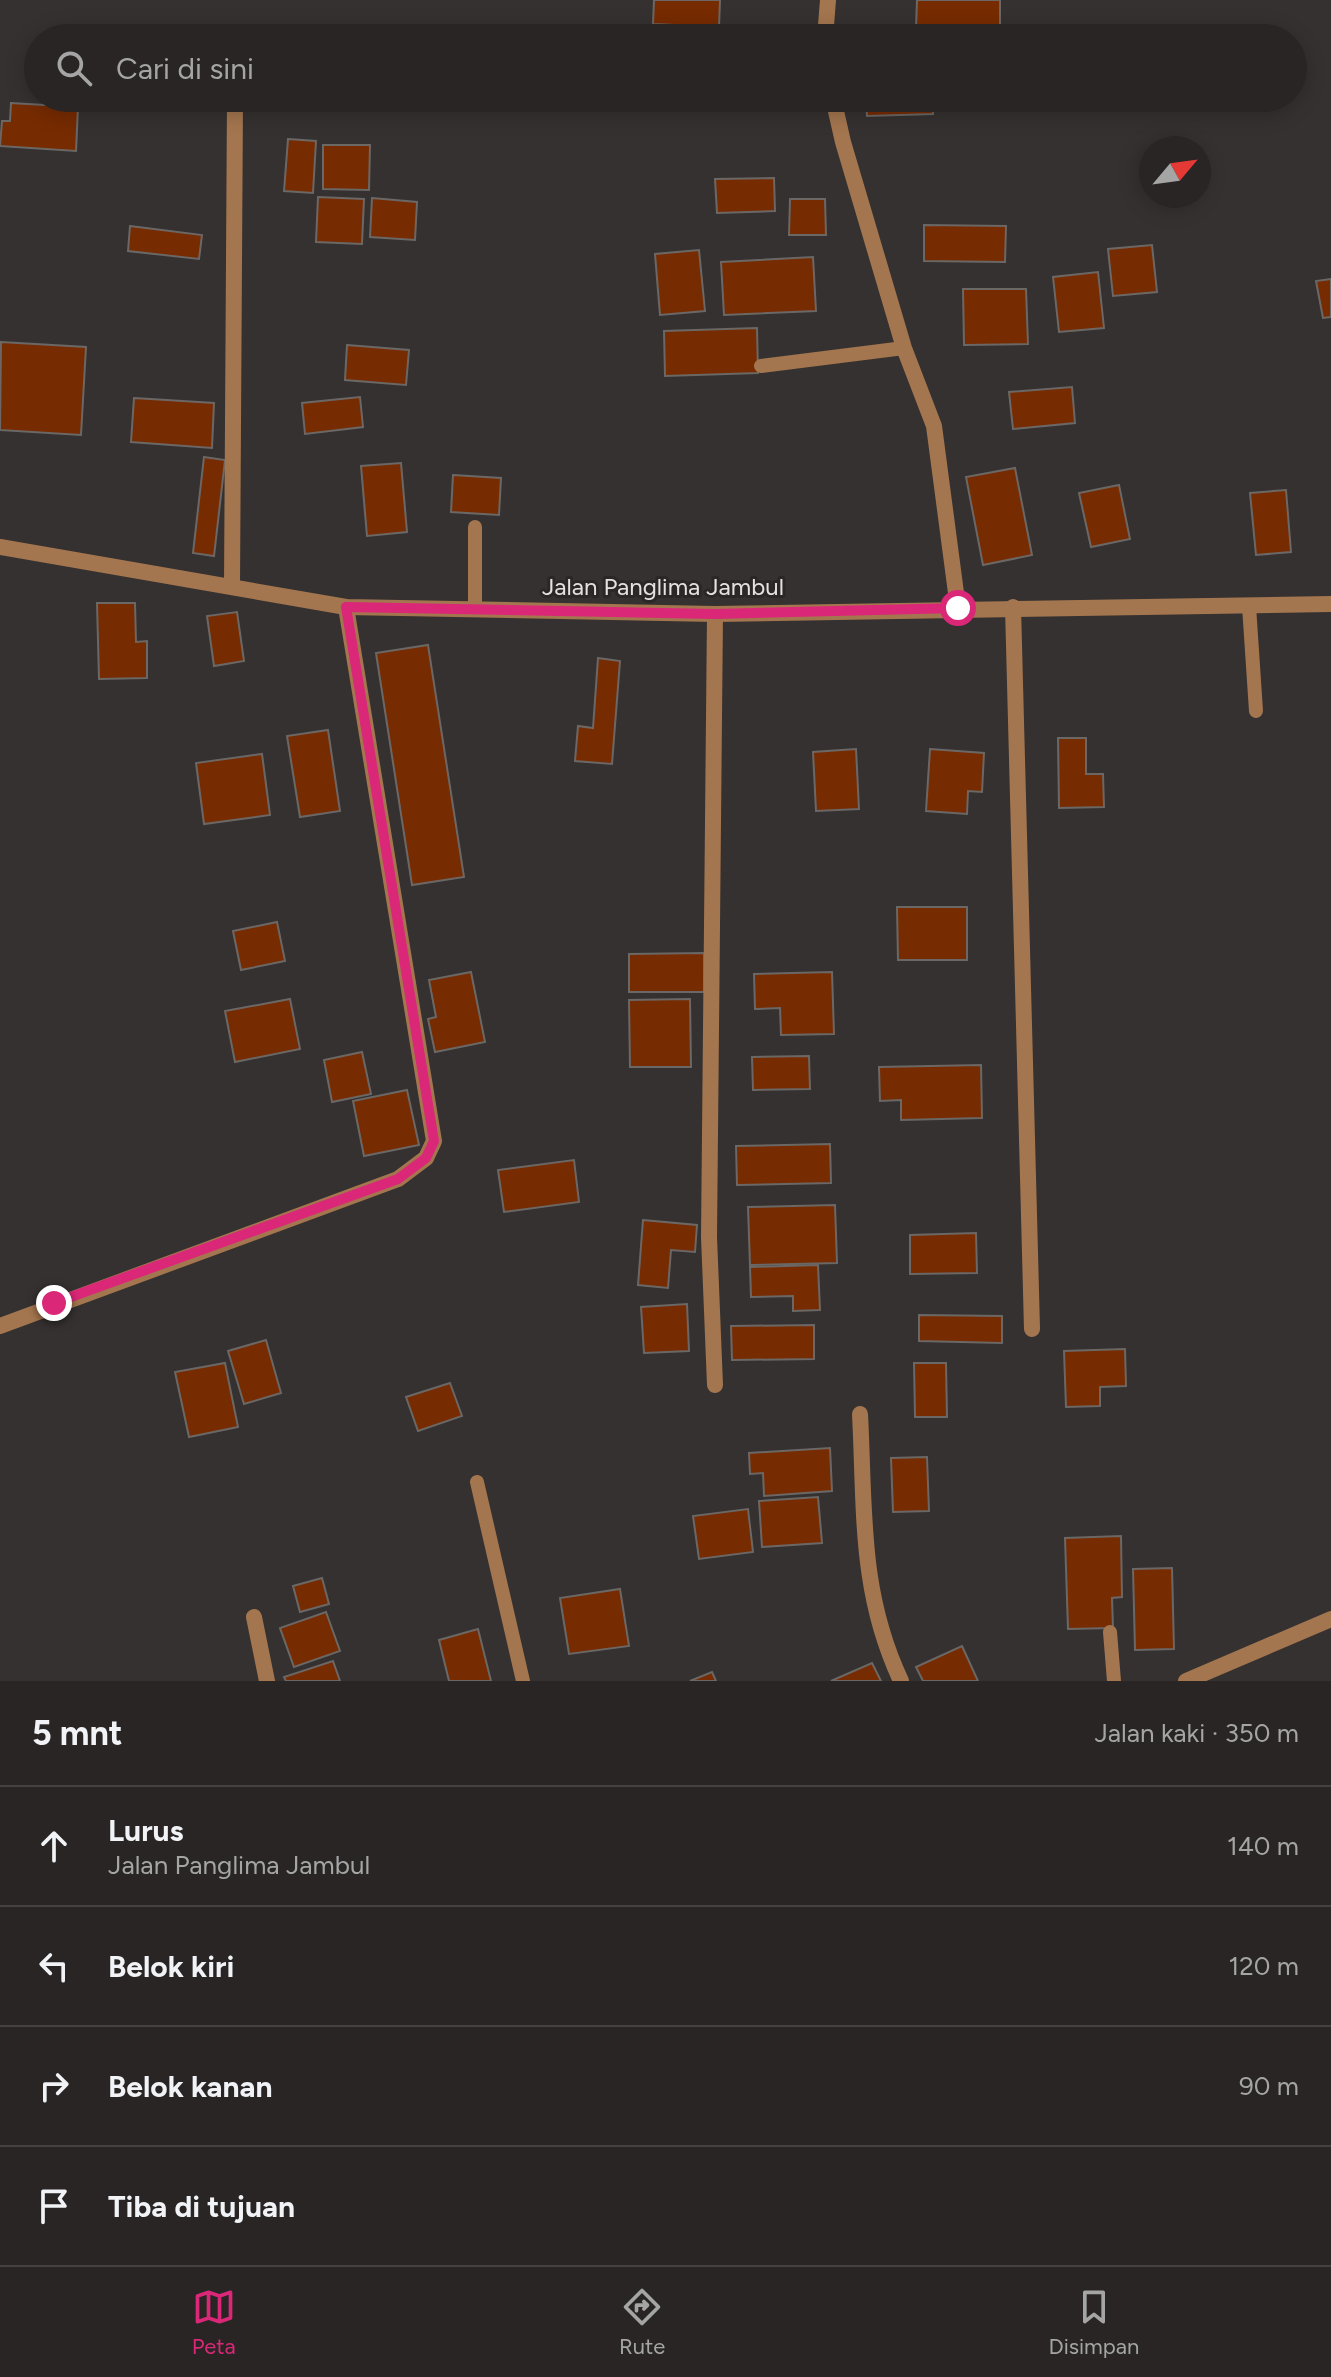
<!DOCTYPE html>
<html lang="id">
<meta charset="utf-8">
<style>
body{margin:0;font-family:Figtree,sans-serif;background:#343131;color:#f1f3f6}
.compass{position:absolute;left:1139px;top:136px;width:72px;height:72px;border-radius:50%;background:#282524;box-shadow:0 4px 20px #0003;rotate:61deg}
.stop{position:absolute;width:24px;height:24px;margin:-18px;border:6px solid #db2777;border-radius:50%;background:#fff}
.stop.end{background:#db2777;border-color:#fff;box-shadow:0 2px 8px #0008}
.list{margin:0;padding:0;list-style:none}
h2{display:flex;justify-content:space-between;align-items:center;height:104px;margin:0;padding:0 32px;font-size:34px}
h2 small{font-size:26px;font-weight:400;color:#a5a5a6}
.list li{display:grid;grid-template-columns:52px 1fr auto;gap:24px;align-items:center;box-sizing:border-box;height:120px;padding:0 32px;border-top:2px solid #444241}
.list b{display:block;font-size:30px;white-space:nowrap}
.list p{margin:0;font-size:26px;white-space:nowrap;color:#a5a5a6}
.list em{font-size:26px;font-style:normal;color:#a5a5a6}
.icon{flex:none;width:44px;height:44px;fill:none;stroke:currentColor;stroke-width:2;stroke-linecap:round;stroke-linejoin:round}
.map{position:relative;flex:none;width:1331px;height:1681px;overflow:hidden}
.search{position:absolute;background:#282524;box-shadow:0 4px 20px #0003;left:24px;right:24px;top:24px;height:88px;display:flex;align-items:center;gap:20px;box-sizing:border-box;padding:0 28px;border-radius:44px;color:#a5a5a6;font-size:30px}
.sheet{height:584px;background:#282524}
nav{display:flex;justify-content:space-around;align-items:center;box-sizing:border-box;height:112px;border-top:2px solid #444241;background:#282524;font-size:22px;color:#a5a5a6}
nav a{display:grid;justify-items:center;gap:4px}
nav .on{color:#db2777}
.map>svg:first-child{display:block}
.building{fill:#772b00;stroke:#6b6765;stroke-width:2}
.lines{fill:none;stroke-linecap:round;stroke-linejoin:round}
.service{stroke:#a4764f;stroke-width:14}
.minor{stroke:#a4764f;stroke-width:16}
.route{stroke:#db2777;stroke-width:10}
.labels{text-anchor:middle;stroke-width:6;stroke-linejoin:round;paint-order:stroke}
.street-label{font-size:24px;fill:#e4e2e1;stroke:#2b2726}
</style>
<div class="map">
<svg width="1331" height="1681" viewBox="0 0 1331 1681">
<rect width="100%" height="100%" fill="#353130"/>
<!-- building -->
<g class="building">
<path d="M654,0H720L719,27L653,24Z"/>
<path d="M917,0H1000V29L916,28Z"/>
<path d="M738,29L786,34L785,38H737Z"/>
<path d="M866,98H932L933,114L867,116Z"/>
<path d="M11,103L78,107L76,151L0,146L2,121H10Z"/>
<path d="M288,139L316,141L313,193L284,191Z"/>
<path d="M323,145H370L369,190L323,189Z"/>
<path d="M774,178L775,211L717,213L715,179Z"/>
<path d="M318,197L364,199L362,244L316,242Z"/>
<path d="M372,198L417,202L415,240L370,237Z"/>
<path d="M790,199H825L826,235H789Z"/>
<path d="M924,225L1006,226L1005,262L924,261Z"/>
<path d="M130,226L202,235L199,259L128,251Z"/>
<path d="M1152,245L1157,292L1113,296L1108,249Z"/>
<path d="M699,250L705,311L660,315L655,254Z"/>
<path d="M813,257L816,311L724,315L721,262Z"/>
<path d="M1098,272L1104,328L1059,332L1053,277Z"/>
<path d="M1331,279V317L1323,318L1316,281Z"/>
<path d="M963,289H1026L1028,344L964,345Z"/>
<path d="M757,328L758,373L665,376L664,331Z"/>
<path d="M1,342L86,347L81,435L0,430Z"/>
<path d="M347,345L409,350L406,385L345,380Z"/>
<path d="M1072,387L1075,423L1013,429L1009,392Z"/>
<path d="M360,397L363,427L305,434L302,403Z"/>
<path d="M134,398L214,403L212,448L131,442Z"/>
<path d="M204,457L225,460L214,556L193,553Z"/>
<path d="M401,463L407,532L367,536L361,466Z"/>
<path d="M1015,468L1032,555L983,565L966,477Z"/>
<path d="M453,475L501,478L499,515L451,512Z"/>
<path d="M1119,485L1130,539L1091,547L1079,493Z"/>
<path d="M1286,490L1291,552L1256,555L1250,493Z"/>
<path d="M97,603H135L136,642L147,641V678L99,679Z"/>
<path d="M237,612L244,661L214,666L207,616Z"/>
<path d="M428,645L464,877L412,885L376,653Z"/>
<path d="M598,658L620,661L612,764L575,761L578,726L593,728Z"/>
<path d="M328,730L340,811L300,817L287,736Z"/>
<path d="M1058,738H1086V774H1103L1104,807L1059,808Z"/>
<path d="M856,749L859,809L816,811L813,752Z"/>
<path d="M930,749L984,753L982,792L968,791L967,814L926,811Z"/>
<path d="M262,754L270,815L204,824L196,763Z"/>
<path d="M897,907H967V960H898Z"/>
<path d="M277,922L285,961L241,970L233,931Z"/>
<path d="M704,953V992H629V954Z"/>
<path d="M471,972L485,1042L435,1052L428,1019L436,1017L429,980Z"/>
<path d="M832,972L834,1034L781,1035L780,1008L755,1009L754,974Z"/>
<path d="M290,999L300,1049L235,1062L225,1011Z"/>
<path d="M690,999L691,1067H630L629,1000Z"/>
<path d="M362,1052L371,1094L332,1102L324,1060Z"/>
<path d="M809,1056L810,1089L753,1090L752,1057Z"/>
<path d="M981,1065L982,1118L901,1120V1100L880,1101L879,1067Z"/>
<path d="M407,1090L419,1145L364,1156L353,1101Z"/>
<path d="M830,1144L831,1183L737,1185L736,1146Z"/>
<path d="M574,1160L579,1202L504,1212L498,1170Z"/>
<path d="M835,1205L837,1263L750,1265L748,1207Z"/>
<path d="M643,1220L697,1225L695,1252L671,1250L668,1288L638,1285Z"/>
<path d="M976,1233L977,1273L910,1274V1235Z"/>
<path d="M818,1265L820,1310L793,1311V1296L751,1297L750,1267Z"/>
<path d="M687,1304L689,1351L644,1353L641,1307Z"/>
<path d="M919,1315L1002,1316V1343L919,1341Z"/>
<path d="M814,1325V1359L732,1360L731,1326Z"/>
<path d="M266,1340L281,1393L244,1404L228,1351Z"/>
<path d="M1125,1349L1126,1386L1100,1387V1406L1066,1407L1064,1351Z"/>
<path d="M225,1363L238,1427L189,1437L175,1372Z"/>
<path d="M914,1363H946L947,1417H915Z"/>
<path d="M450,1383L462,1416L418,1431L406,1397Z"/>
<path d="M830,1448L832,1491L764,1496L763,1473L750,1474L749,1453Z"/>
<path d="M927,1457L929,1511L893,1512L891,1458Z"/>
<path d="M818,1497L822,1543L762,1547L759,1501Z"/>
<path d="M748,1509L753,1552L699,1559L693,1516Z"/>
<path d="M1121,1536L1122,1597L1112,1598L1113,1628L1068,1629L1065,1538Z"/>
<path d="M1172,1568L1174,1649L1135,1650L1133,1569Z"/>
<path d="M322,1578L329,1604L300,1612L293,1586Z"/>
<path d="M620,1589L629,1646L569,1654L560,1598Z"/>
<path d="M326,1612L340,1651L294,1667L280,1628Z"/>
<path d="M478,1629L491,1681H449L439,1640Z"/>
<path d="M962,1646L978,1681H923L916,1667Z"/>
<path d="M333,1661L340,1681H286L284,1677Z"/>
<path d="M872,1663L881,1681H831Z"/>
<path d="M712,1672L716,1681H690Z"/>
</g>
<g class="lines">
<!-- service -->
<g class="service">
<path d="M761,366L904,348"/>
<path d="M475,527V609"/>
<path d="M1249,606L1256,711"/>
<path d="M477,1482L523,1681"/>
<path d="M1110,1632L1114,1681"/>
</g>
<!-- minor -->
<g class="minor">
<path d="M825,38L828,0"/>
<path d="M833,98L843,142L904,348L934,426L958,608"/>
<path d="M0,547L346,607L715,614L1331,604"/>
<path d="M232,586L235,98"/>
<path d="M1013,607L1032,1329"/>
<path d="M715,614L709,1237L715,1385"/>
<path d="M0,1326L398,1179L426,1158L434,1141L346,607"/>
<path d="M860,1414C865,1510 859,1592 901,1681"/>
<path d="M254,1617L267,1681"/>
<path d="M1186,1681L1331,1619"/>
</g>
</g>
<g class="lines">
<!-- route -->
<path class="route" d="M54,1303L398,1179L426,1158L434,1141L346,607L715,614L958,608"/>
</g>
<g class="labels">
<!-- street labels -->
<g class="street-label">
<text x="663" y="595">Jalan Panglima Jambul</text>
</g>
</g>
</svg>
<svg class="compass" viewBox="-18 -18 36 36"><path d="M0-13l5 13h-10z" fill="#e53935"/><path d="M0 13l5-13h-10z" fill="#a5a5a6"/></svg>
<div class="stop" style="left:958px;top:608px"></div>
<div class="stop end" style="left:54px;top:1303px"></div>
<div class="search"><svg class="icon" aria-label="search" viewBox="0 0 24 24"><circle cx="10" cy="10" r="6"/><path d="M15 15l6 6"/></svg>Cari di sini</div>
</div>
<section class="sheet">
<h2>5 mnt<small>Jalan kaki · 350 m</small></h2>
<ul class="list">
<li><svg class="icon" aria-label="ahead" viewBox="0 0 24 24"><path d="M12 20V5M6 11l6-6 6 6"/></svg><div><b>Lurus</b><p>Jalan Panglima Jambul</p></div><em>140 m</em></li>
<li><svg class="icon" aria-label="left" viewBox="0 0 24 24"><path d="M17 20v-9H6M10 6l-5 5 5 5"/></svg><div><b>Belok kiri</b></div><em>120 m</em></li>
<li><svg class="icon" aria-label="right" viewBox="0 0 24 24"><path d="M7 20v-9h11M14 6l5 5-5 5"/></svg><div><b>Belok kanan</b></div><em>90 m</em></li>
<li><svg class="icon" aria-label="arrive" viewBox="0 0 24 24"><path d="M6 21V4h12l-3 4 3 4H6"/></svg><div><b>Tiba di tujuan</b></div></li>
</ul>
</section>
<nav>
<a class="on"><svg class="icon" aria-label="map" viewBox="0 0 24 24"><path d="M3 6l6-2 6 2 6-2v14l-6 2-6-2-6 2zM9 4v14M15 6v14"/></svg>Peta</a>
<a><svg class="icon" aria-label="directions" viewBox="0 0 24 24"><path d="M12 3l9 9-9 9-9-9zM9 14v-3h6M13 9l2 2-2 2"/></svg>Rute</a>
<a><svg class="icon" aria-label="saved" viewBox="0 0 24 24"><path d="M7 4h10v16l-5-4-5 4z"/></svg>Disimpan</a>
</nav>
